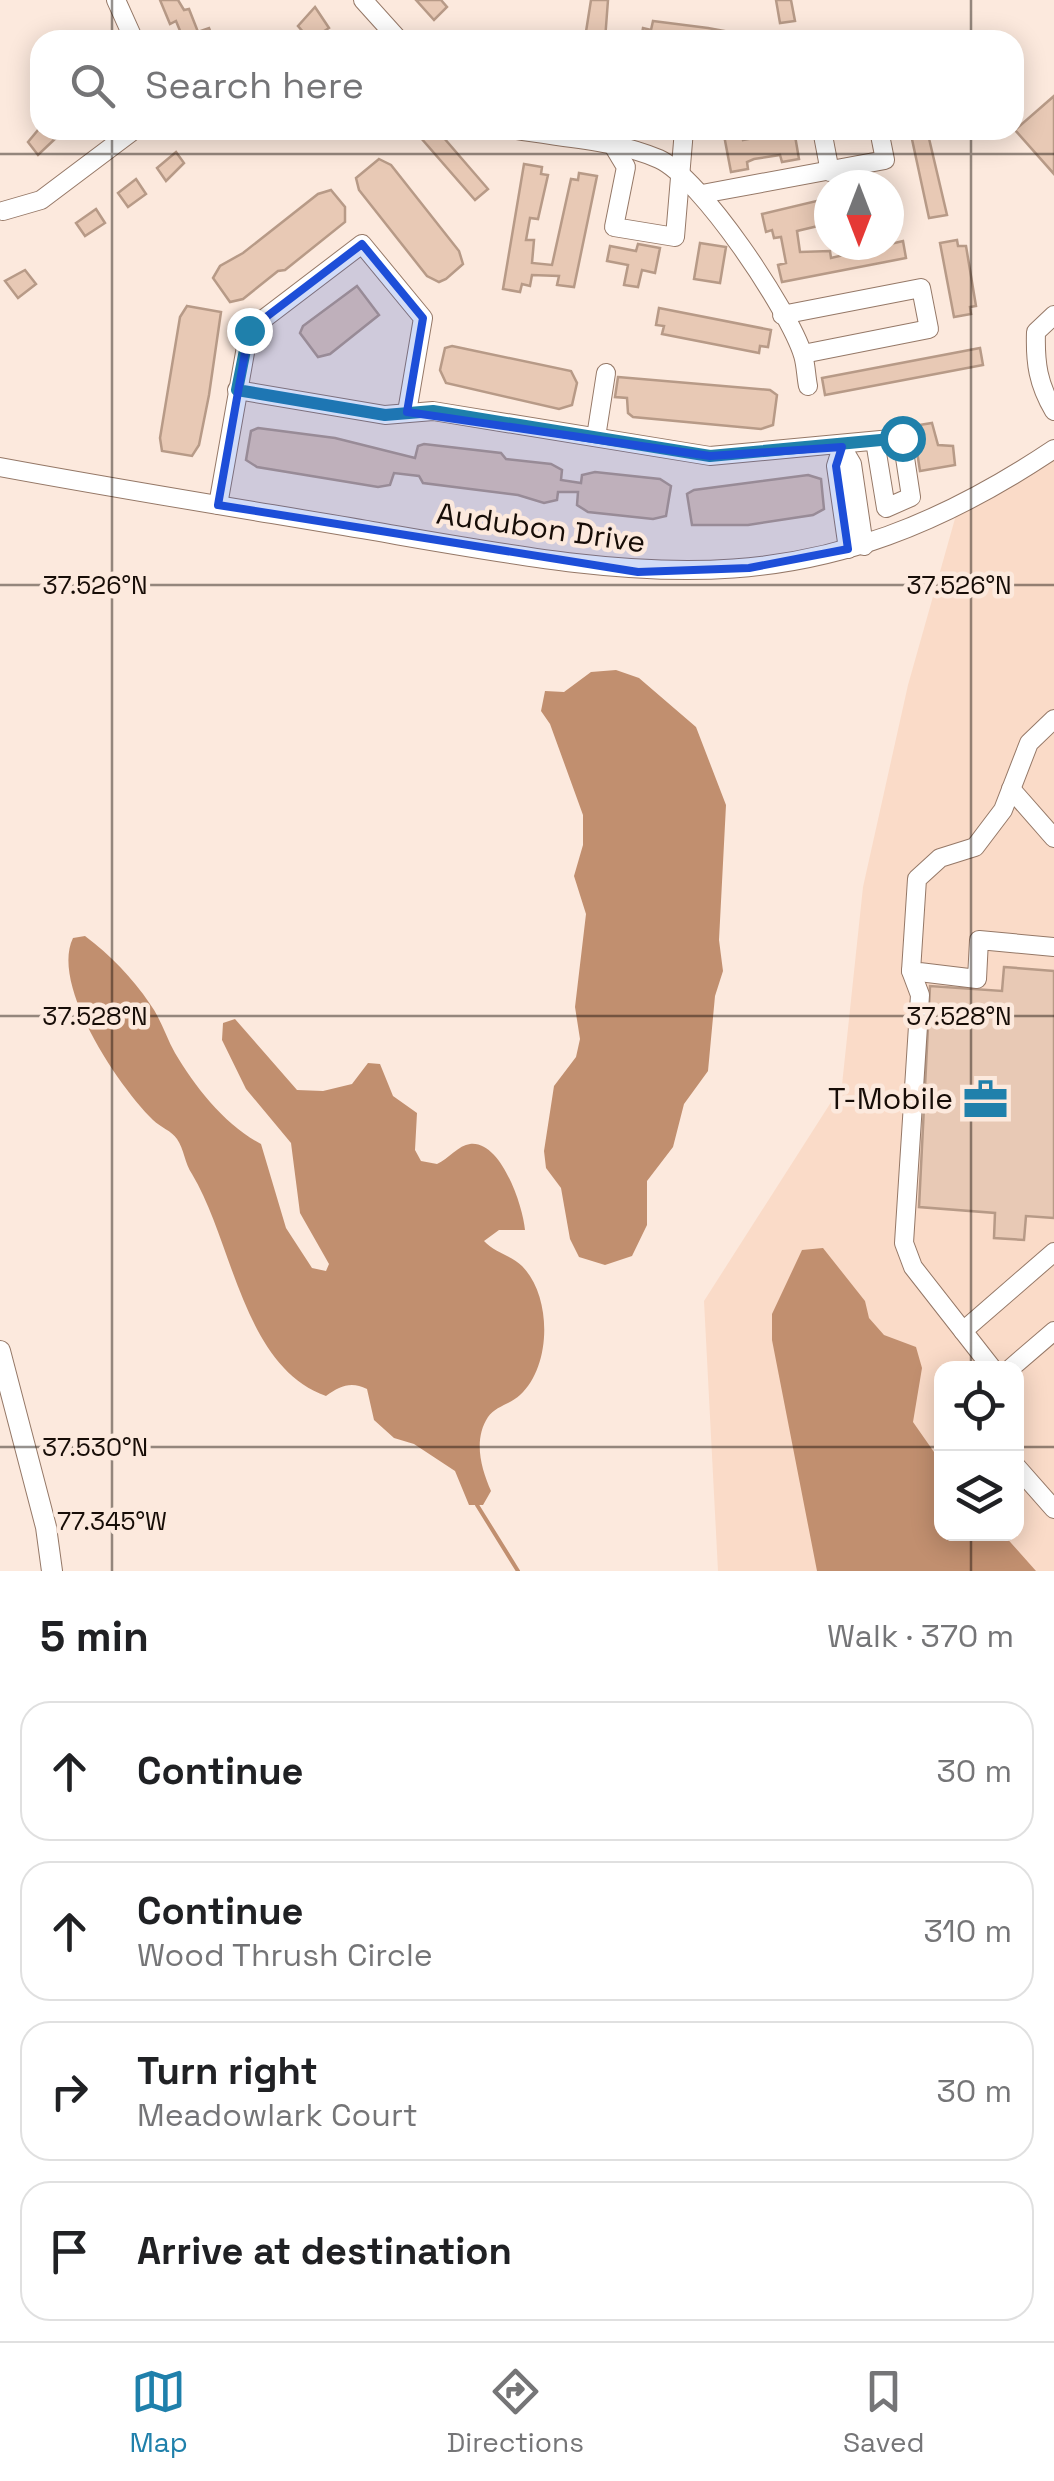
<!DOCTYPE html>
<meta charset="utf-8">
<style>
body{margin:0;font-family:"Space Grotesk",sans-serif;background:#f6f6f6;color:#202124}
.controls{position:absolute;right:30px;bottom:30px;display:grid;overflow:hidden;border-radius:20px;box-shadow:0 5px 25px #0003}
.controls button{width:90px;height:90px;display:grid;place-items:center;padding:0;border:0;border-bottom:2px solid #e0e0e0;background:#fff;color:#202124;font:50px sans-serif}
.compass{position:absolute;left:814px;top:170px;width:90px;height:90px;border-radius:50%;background:#fff;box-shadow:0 5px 25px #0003;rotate:180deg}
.stop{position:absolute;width:30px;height:30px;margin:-22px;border:8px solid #1f80ab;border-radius:50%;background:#fff}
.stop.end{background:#1f80ab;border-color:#fff;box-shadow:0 2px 10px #0008}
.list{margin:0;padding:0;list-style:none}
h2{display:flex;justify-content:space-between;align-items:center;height:130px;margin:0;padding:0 40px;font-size:42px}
h2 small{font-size:32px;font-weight:400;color:#757577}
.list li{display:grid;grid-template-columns:65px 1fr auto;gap:30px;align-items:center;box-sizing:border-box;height:140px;margin:0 20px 20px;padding:0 20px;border:2px solid #e0e0e0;border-radius:30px}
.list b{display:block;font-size:38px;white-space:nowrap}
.list p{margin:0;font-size:32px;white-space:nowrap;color:#757577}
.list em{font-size:32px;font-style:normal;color:#757577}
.icon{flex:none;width:55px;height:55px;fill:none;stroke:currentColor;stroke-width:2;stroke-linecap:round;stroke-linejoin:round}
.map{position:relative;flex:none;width:1054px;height:1571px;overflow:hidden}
.search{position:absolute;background:#fff;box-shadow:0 5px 25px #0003;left:30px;right:30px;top:30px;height:110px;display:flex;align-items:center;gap:25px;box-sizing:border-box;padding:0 35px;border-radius:30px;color:#757577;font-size:38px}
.sheet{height:770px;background:#fff}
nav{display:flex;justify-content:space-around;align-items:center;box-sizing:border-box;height:140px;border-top:2px solid #e0e0e0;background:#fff;font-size:28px;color:#757577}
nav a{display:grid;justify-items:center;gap:5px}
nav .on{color:#1f80ab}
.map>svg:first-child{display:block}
.built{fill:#fadbc8;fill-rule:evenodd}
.water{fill:#c18f6f}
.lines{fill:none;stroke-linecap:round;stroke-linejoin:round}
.stream{stroke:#c18f6f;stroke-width:4}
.building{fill:#e8c9b5;stroke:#b79a87;stroke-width:2.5}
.minor-casing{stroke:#957867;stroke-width:20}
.major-casing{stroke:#957867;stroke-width:22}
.minor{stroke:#fff;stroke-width:18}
.major{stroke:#fff;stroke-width:20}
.route{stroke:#1f80ab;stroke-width:12}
.marked{fill:#1d4ed8;fill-opacity:0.2;stroke:#1d4ed8;stroke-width:8;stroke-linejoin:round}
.ticks{fill:none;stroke:#170d07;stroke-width:2.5;stroke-opacity:0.45}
.labels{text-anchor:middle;stroke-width:9;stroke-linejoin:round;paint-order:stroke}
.street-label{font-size:30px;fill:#170d07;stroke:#fce9dd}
.poi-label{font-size:30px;fill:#170d07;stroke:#fce9dd;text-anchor:end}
.ticks-label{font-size:25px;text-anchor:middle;fill:#170d07;stroke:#fce9dd;stroke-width:9;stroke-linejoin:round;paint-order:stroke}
</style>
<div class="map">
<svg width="1054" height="1571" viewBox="0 0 1054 1571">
<rect width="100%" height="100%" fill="#fce9dd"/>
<!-- built -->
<path class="built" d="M1054,449V1571H718L704,1301L842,1085L863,887L908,685L958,508ZM942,1368H1016V1534H942Z"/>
<!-- water -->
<g class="water">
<path d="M616,670L639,678L696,727L726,805L719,940L723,971L715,996L708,1071L684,1104L673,1147L647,1181V1225L632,1256L605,1265L579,1257L570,1239L561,1188L546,1168L544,1151L554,1086L576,1057L580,1039L575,1007L586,914L574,876L583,845V815L550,724L541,711L545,691L564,692L591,672Z"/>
<path d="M85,936C110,955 132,977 150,1004C161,1019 166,1037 175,1053C195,1087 226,1126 261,1144L286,1228L312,1268L326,1271L329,1264L300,1213L291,1143L246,1089L222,1040L223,1023L235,1019L297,1090L323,1091L352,1084L368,1063L380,1064L393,1096L417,1113L415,1150L421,1161L437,1164C448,1159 459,1145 470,1144C501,1140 523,1206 525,1230H499L484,1241C495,1253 511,1255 522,1266C552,1296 552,1366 520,1395C511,1404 495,1406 488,1417C473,1440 481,1468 491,1491L483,1505H469L455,1471L414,1444L394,1438L374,1420L367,1389C351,1381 340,1386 326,1396C243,1367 233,1242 192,1174C185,1164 184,1149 177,1139C172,1131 160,1127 153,1120C119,1087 50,985 73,938Z"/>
<path d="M823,1248L865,1301L869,1318L884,1335L916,1347L922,1368L913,1422L941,1462L942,1534H1003L1036,1571H817L772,1340V1314L802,1250Z"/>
</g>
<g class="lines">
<!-- stream -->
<path class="stream" d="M477,1505L518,1571"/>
</g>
<!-- building -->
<g class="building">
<path d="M160,0H178L184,10L189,9L198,32L209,28L214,40H179L183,38L176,21L170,24Z"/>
<path d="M416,0H441L447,7L434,20Z"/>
<path d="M591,0H608L605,40L585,38Z"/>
<path d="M776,0H791L795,21L780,23Z"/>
<path d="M315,7L329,28L310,40L298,26Z"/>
<path d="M653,21L708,28L746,35L745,40H641L643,28L651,30Z"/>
<path d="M1054,96V174L1015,130Z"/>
<path d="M38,130H52L57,137L38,155L28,142Z"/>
<path d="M414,130H437L488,189L475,200Z"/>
<path d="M723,130H741L743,140L794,130L799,159L782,162L780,155L754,159L747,162L748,169L731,172Z"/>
<path d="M910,130H927L947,215L929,218Z"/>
<path d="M176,152L184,163L166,181L157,168Z"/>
<path d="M379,159L391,165L459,251L463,264L446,279L439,282L427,276L359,190L356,178Z"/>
<path d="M524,164L542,167L541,174L548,175L538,219L530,218L526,240H534L532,263L552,265L571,179L578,180L579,173L597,176L574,287L557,285L559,276L532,275L530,286L522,284L520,292L503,289Z"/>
<path d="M136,179L146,194L128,207L118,193Z"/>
<path d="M331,190L345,207V222L285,270L278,271L243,299L230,302L213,278L220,266L243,253L318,194Z"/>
<path d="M829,198V216L816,218L818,226L797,231L800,252L830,251L831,258L903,241L906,258L782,282L778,265L786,263L781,237L774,238L772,230L766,232L762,214Z"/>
<path d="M96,209L105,223L85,236L76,223Z"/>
<path d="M957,240L958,246H966L976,306L970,307L971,314L954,317L940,243Z"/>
<path d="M700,243L726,247L720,283L694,279Z"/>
<path d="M638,244L660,248L655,273L642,270L638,287L624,285L628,265L607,261L610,246L636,251Z"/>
<path d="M25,270L36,284L18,298L5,281Z"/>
<path d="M357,286L379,315L330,354L318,357L300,333L303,326Z"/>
<path d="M187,306L221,312L209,395L199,445L192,456L162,451L160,438L180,317Z"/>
<path d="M659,308L771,330L768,347L760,346L759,353L662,334L664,326L656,325Z"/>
<path d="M452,346L571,371L577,383L572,405L559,409L446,383L440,370L445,348Z"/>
<path d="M980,348L983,365L825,395L822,378Z"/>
<path d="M618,377L770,390L777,395L773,425L761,429L633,417L628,413L627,398L615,397Z"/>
<path d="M932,423L938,445L953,446L955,465L920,471L913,426Z"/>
<path d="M258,428L335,438L415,458L418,446L424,444L501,453L506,459L551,464L562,470L561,480L581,483L582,475L595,472L660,479L671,486L666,516L653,519L588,512L577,505L578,492H558L557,500L544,503L518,495L423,483L419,476L394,473L390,485L378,487L257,467L246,460L251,431Z"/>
<path d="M808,475L821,479L824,509L813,515L748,525H692L687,494L694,490Z"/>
<path d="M1004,967L1054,971V1218L1026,1216L1024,1240L994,1238L995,1213L919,1207L930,986L1002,991Z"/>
</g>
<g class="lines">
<defs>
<g id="minor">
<path d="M116,0L134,40"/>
<path d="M363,0L399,40"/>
<path d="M516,130C562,138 616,140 659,159C701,178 789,310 803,355C806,365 806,376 808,386"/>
<path d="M617,130L614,147L626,167L614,227L675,237L684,130"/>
<path d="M822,130L830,172"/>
<path d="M702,194L885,160L879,130"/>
<path d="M3,211L41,200L134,130"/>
<path d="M782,315L921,288L929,329L803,354"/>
<path d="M1054,315L1036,332C1035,363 1038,384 1054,411"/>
<path d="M237,390L385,415L433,411L710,456L902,438L911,497L886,508L875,441"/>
<path d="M596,437L606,373"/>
<path d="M842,447L836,466L848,549"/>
<path d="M842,447L852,464L864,546"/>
<path d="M0,467C124,490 249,510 373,531C645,578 809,613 1054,449"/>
<path d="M218,505L249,330L362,244L423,318L407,412"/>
<path d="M1054,719L1029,743L1003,810L975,847L940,858L917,879L911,971L977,979L979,940L1054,947"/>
<path d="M1011,789L1054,838"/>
<path d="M911,971L920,995L904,1243L913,1267L992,1368"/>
<path d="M963,1331L1054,1252"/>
<path d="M1011,1368L1054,1331"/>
<path d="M1016,1466L1054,1509"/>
</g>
<path id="major" d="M0,1351L46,1527L52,1571"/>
</defs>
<!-- minor casing -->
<use href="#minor" class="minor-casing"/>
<!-- major casing -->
<use href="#major" class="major-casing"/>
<!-- minor -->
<use href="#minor" class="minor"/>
<!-- major -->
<use href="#major" class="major"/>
</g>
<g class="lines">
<!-- route -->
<path class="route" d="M249,330L237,390L385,415L433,411L710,456L902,438"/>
</g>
<!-- marked area -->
<path class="marked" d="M362,244L423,318L407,412L710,456L842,447L836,466L848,549L749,568L638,572L218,505L249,330Z"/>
<!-- ticks -->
<path class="ticks" d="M112,0V40M971,0V40M112,130V1571M971,130V1368M0,154H1054M0,585H1054M0,1016H1054M0,1447H942M1016,1447H1054M971,1534V1571"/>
<!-- icons -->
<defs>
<symbol id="office-bare" viewBox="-9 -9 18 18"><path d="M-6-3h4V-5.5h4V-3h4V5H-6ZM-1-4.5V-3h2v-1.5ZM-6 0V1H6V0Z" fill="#1f80ab" stroke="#fce9dd" stroke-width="2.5" paint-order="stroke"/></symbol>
</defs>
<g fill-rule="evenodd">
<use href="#office-bare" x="954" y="1068" width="63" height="63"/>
</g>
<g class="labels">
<!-- street labels -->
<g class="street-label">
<text transform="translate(541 528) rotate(8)" y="10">Audubon Drive</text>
</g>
<!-- poi labels -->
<g class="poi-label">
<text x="953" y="1109">T-Mobile</text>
</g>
</g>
<g class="ticks-label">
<text x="959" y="594">37.526°N</text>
<text x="95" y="594">37.526°N</text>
<text x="959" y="1025">37.528°N</text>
<text x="95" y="1025">37.528°N</text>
<text x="95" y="1456">37.530°N</text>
<text x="112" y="1530">77.345°W</text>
</g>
</svg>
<div class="controls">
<button><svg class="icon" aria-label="locate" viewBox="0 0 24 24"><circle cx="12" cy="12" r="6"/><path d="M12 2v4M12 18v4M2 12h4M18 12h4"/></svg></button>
<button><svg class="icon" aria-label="layers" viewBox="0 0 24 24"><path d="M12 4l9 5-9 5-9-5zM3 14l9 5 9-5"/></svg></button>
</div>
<svg class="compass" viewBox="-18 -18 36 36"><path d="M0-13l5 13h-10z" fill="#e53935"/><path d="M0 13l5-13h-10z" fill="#757577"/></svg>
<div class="stop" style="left:902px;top:438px"></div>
<div class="stop end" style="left:249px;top:330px"></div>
<div class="search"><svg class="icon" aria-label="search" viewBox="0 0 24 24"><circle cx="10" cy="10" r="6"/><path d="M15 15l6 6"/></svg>Search here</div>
</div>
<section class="sheet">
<h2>5 min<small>Walk · 370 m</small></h2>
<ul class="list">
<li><svg class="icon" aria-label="ahead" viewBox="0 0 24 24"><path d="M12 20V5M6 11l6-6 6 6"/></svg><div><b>Continue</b></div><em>30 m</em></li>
<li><svg class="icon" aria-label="ahead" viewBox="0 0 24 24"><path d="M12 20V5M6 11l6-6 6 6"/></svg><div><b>Continue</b><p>Wood Thrush Circle</p></div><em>310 m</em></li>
<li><svg class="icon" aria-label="right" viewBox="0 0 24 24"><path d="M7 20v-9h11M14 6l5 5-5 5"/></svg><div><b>Turn right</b><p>Meadowlark Court</p></div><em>30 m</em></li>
<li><svg class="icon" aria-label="arrive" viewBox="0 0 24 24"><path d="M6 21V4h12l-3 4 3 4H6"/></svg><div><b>Arrive at destination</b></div></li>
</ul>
</section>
<nav>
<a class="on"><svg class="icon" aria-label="map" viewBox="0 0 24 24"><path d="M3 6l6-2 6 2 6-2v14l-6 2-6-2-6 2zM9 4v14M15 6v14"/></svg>Map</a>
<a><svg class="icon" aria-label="directions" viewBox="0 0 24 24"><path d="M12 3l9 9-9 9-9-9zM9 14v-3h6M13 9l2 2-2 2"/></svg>Directions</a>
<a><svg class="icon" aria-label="saved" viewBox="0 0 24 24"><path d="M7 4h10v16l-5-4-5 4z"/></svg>Saved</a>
</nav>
